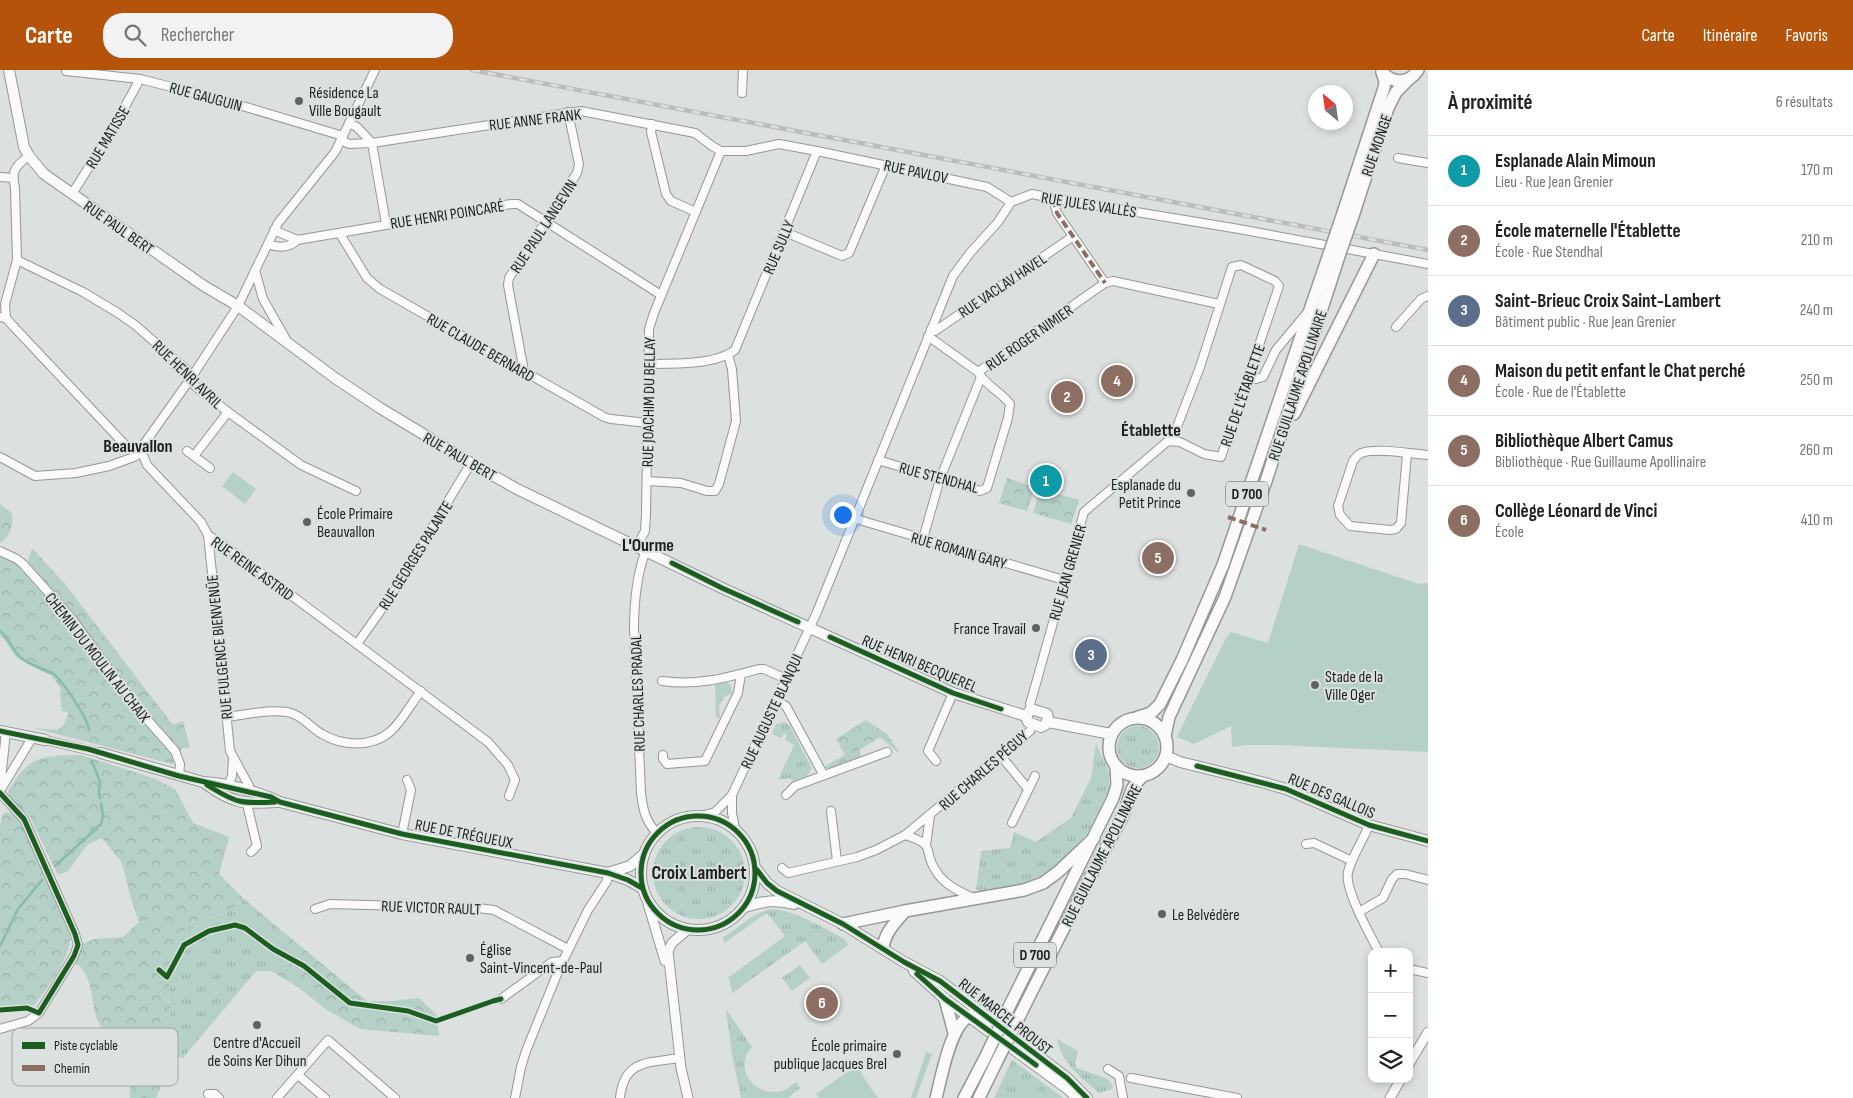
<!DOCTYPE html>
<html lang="fr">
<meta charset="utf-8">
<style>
body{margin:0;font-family:"Sofia Sans Condensed",sans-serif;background:#f2f2f2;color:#222}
.controls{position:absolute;right:15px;bottom:15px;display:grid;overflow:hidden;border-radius:10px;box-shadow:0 2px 8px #0003}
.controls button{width:45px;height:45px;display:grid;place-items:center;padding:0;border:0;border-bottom:1px solid #e0e0e0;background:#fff;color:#222;font:25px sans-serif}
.compass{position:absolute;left:1308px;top:15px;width:45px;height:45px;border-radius:50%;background:#fff;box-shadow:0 2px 8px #0003;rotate:331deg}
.you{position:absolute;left:842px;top:444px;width:18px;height:18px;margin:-12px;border:4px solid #fff;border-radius:50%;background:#1a73e8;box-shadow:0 0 0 8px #1a73e833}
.badge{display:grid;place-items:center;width:32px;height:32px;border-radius:50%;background:#b45309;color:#fff;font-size:16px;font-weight:700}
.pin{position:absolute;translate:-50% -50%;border:2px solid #fff;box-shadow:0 1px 5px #0006}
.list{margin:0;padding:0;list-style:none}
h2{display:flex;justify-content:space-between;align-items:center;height:65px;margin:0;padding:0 20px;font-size:21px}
h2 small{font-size:16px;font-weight:400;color:#767676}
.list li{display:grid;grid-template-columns:32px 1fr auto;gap:15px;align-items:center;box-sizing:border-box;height:70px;padding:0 20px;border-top:1px solid #e0e0e0}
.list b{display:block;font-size:19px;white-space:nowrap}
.list p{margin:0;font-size:16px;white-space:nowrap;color:#767676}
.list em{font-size:16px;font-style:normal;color:#767676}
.icon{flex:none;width:28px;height:28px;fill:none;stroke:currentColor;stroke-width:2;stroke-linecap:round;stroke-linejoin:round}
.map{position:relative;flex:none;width:1428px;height:1028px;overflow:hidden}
header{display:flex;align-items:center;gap:30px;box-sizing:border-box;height:70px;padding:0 25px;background:#b45309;color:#fff}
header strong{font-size:24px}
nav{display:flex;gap:28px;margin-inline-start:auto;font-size:18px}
.search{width:350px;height:45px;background:#f2f2f2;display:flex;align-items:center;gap:12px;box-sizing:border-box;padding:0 18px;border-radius:20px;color:#767676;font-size:19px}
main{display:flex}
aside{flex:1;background:#fff}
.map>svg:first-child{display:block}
.grass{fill:url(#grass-tufts)}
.forest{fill:url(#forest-crowns)}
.pitch{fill:#b5d0c7}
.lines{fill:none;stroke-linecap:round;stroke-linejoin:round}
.stream{stroke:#87bcac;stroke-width:2.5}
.minor-casing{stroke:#949796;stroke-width:10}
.tertiary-casing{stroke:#949796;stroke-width:11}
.secondary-casing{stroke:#949796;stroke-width:12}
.primary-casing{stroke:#949796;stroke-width:14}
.minor{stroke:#fafafa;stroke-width:8}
.tertiary{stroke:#fafafa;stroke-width:9}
.secondary{stroke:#fafafa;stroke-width:10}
.primary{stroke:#fafafa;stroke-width:11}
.rail-casing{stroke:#bbbcbc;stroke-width:4.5}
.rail{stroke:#dbe1df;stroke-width:2.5;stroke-dasharray:8;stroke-linecap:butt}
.primary-bridge-casing{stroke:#949796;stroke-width:14;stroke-linecap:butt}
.primary-bridge{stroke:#fafafa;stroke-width:11}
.quiet{stroke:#8d6e63;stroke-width:4;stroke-dasharray:8 4;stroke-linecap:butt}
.cycleway-casing{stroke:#dbe1df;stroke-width:8}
.cycleway{stroke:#1b5e20;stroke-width:5}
.poi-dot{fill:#606362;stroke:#dbe1df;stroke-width:2}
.labels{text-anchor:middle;stroke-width:4;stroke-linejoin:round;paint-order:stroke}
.shield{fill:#dbe1df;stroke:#565a59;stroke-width:1}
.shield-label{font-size:15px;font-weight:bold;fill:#1d201f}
.poi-label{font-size:16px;fill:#1d201f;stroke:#dbe1df;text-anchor:start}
.street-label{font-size:16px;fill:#1d201f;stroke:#dbe1df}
.neighbourhood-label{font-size:18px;font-weight:bold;fill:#1d201f;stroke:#dbe1df}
.quarter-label{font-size:19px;font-weight:bold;fill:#1d201f;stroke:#dbe1df}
.key{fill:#dbe1df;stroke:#a2a7a5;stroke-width:1}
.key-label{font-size:14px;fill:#1d201f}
</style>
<header>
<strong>Carte</strong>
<div class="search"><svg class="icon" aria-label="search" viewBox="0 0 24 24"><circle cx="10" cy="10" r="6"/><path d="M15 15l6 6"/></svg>Rechercher</div>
<nav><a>Carte</a><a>Itinéraire</a><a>Favoris</a></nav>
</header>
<main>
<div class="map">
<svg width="1428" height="1028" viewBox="0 0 1428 1028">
<defs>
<pattern id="grass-tufts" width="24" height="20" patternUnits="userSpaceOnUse" patternTransform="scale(1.25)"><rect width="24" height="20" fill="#b5d0c7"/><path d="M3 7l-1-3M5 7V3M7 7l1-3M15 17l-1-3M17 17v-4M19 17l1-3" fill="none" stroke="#9bb2aa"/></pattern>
<pattern id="forest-crowns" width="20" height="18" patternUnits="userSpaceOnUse" patternTransform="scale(1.25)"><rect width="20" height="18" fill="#b5d0c7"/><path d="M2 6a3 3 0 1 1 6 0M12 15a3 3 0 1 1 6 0" fill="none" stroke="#9bb2aa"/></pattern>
</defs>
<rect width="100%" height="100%" fill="#dce0de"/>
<!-- grass -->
<g class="grass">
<path d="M727,612L731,615L732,624L725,626L719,636L720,648H716L715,614Z"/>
<path d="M784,652L789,655L812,698L807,706L793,711L790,708L778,710L794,675L785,670L787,665L784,663L781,668L772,664L776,654Z"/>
<circle cx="1138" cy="677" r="21"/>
<path d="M1096,674L1109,702V719L1088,762L1066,791L1034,813L993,821L976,820L981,781L1010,778L1014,762L1036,772L1071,748L1091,708Z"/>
<circle cx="699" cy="803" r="46"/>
<path d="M244,829L281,860L271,901H256L183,988L173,986L169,920L171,878L193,852L225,844Z"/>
<path d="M774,839C799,842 823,858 845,869L848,875L822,894L805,871L732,923L729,907L785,866L767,843L724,873L723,867C741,857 753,841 774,839Z"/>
<path d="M800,895L810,908L792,921L782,908Z"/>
<path d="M726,939L752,977C732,999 755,1028 783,1021C787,1019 792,1015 796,1012L800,1018L788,1028H741L732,985Z"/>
<path d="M1057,969L1078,981L1075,993L1077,998L1108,1009L1113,1016L1112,1019L1099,1023C1081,1007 1062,994 1057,969Z"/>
<path d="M1012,990L1057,1023L1063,1028H994Z"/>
</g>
<!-- forest -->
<g class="forest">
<path d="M1007,408L1035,417L1027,441L999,433Z"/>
<path d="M1040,419L1079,430L1071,454L1033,443Z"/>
<path d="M0,434L12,443C13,456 11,465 0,473Z"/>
<path d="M0,479L27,494L31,481L33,479L65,514L173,655L183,651L190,678H182L172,694L34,658L57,660L63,656L68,645L67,642L62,641L60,625L61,619L52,606L33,597L15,586L4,569L0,566Z"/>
<path d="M866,650L887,664L901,685L880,667L859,680L861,687L832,698H825L824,697L845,685L836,669Z"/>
<path d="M81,685L153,708L175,719L193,753L229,767L219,804L244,829L225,844L193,852L171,878L169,920L173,987L156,1028H130L129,981L125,961L103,960C101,956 97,951 96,946C90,925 94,915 80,896L75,894L84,873L95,869L123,867L139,852L131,829L122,793L102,768L87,775L68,801L58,805L29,745L12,731L8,722C28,685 43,686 81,685Z"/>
<path d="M6,742L14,744L25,758L70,866C72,887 47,917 35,935L0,938V755L3,744Z"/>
<path d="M281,860L367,931H392L419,928L437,945L439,966L360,959L327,940L295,915L271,901Z"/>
</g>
<!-- pitch -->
<g class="pitch">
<path d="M233,402L256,419L245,434L222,416Z"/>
<path d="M1299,474L1419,514L1428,513V682L1278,675H1244L1232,677L1231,656L1194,674L1177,667L1226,568L1231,562L1268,573Z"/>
<path d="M926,982L932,984L916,1028H911Z"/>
<path d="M856,996L878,1028H819L816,1024Z"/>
</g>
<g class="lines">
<!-- stream -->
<g class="stream">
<path d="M0,561C9,568 12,580 21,588C30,595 42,598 52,603C62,609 88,649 89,660"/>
<path d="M92,691L100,712L99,721L100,728"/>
<path d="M55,796L101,754L103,747L101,733"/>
<path d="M0,876L18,839L42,810"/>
</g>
<defs>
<g id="minor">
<path d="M66,1L140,9L219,29L343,66"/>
<path d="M742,23L743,0"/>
<path d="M349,53L357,57L372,73"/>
<path d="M652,54L651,62L666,124L671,131L696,142"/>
<path d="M341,70L349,74L372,73L581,41L695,63L712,76L721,81H746L779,74L817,81L735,280C715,295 673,294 648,294"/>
<path d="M372,73L386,154"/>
<path d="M817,81L987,117L1011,132"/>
<path d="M1398,88L1428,93"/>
<path d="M0,107L13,108"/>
<path d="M72,124L111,62L140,9"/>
<path d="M1056,129L1055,136L1057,143L1105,213"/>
<path d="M274,160L297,170L511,134H518L661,225"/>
<path d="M785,162L842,186L849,183L886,95"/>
<path d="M340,164L367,208L380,219L604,347L611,349L648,353"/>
<path d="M268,174C278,178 290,178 297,170"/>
<path d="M17,190L83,222L118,243L135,255L187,300L195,316L228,342L301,395L356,421"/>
<path d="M255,200L263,229L287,271"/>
<path d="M0,247L6,248L13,256L128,378L142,382"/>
<path d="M6,248L5,234L17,190L15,118C11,101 15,96 29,86"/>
<path d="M1396,257L1421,229L1428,226"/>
<path d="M931,259L935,261L1072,167"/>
<path d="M928,266L978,302L1105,213L1113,211L1219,234"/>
<path d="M522,301L523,296L508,215L509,208L577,103L579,94L568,42"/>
<path d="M1248,308L1256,309L1263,307L1276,280L1306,244"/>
<path d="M187,381L210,398"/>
<path d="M142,382L147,395L201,452L208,465L225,476L488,672L508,695L515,710L509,726"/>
<path d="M142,382L144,374L191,308L238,236L278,153L335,82L375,0"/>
<path d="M1407,384L1401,453L1396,459L1390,460L1350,456L1340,445L1338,436L1353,391C1357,386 1359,383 1365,382C1379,378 1412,384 1428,385"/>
<path d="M194,386L228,342"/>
<path d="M0,387L35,406L76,403L109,396L134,387L142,382"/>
<path d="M878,390L980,421L987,418L1008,348L1010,334C1001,322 985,315 978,302"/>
<path d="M647,411L681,413L707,421H715L719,414L736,351L732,299L728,285"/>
<path d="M855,448L866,452L1064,510"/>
<path d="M208,465L213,512L219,589L222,601L230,681L249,716L248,721"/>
<path d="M923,469L940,409L981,307"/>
<path d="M637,476L645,461L646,444L649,259L654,243L721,81"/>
<path d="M646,480C636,506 634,533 634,560L641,723C643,739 645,751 657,763"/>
<path d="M0,481L17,489L23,494L73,550L137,638L175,681L180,694L179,706"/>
<path d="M357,574L391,526L471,393"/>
<path d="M662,611C697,616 725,608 759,599H764L786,609"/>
<path d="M776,631L786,636L823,704"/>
<path d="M1031,639L1030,634L1033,624L1084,442L1168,371L1175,362L1200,297L1232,197L1241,195L1275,211L1279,216L1221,387L1204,384L1180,372L1168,371"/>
<path d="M226,647C245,645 274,638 291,643C304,647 311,658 322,664C342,676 372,678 391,661C402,651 411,634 421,621"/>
<path d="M45,670L101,683"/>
<path d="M663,685V689L667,694L705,691L738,623L741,604"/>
<path d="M1001,686L1028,719"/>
<path d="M936,691L928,681L953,623"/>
<path d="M228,716L232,706L233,688"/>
<path d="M0,718L6,662"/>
<path d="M0,721L32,668"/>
<path d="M0,723L24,749L75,864L78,875L74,886L39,943L28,951L0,959"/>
<path d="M732,725V743L735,758"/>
<path d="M786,725L795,716L887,682"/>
<path d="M247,734L257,776L251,782"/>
<path d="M831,741L837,791"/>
<path d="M705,745L715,742L732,725L817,542L953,206L970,183L998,152L1011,132L1032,124L1046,127L1239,159L1428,194"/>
<path d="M1012,753L1035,706"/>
<path d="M1369,755C1363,771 1352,786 1348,802C1344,819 1370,865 1379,882"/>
<path d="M402,764L411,720L407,710"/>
<path d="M905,765C939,776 921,779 936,801C944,815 961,822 975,829"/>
<path d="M1306,774L1314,773L1352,791"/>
<path d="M926,775L930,745"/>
<path d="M782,798L788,803L857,787L876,780L905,765L1030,661L1033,654"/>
<path d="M315,839L330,834L478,838L494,840L568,879"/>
<path d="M1359,842L1383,828L1392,809L1397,804H1405L1428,810"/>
<path d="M1409,899L1428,903"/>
<path d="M501,929L552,892L562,891"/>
<path d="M1108,999L1119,1006L1123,1028"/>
<path d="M298,1005L325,1028"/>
<path d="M1131,1008L1237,1028"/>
<path d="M208,1024H215L219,1028"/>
<path d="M277,1028L328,970L395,1028"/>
<path d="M515,1028L521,997L526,981L560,897L588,840L607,811L608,803"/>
<path d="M620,1028C624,989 649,993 680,988"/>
</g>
<g id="tertiary">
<path d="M646,827L665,891"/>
<path d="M687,860L672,873L668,881L681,998L688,1028"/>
<path d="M1409,994L1428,962"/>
<path d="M1390,1028L1401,1009"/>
</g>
<g id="secondary">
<path d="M9,0L24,77L29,86L44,104L204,216L238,236L335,308L380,338L471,393L517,419L722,518L953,623L1026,646"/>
<path d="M1031,639L1047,644L1048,649L1045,655L1041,657L1028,652L1026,646Z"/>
<path d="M1048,652L1111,664"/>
<path d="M0,661L45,670"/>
<path d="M101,683L203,712C226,713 259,722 280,732L402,764L608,803L628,810L642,818"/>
<path d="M1166,686L1180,692L1265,713L1286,719L1369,755L1428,771"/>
<path d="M206,714C234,734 243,734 276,732"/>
<circle cx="698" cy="803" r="57"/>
<path d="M757,800L767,813L777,821L843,854L904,892L940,911L1067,1008L1087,1028"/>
<path d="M608,803L630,796L644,784"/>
<path d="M745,837C765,831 774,829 794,834"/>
<path d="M914,901L945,929L1069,1020L1076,1027"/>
</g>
<g id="primary">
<path d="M1382,2C1393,14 1409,14 1418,0"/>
<path d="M1343,143L1384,18L1385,12L1382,2"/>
<path d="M1353,146L1388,38L1396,22L1409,9"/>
<path d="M1294,344L1374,184"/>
<path d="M1138,647L1151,643L1160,634L1182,590L1223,495L1329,184"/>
<circle cx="1138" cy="677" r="29"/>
<path d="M1165,666L1169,647L1225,527L1266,411L1339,186"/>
<path d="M843,854L905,841L1024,820L1043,813L1058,802L1094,768"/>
<path d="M883,878C885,862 895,853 905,841"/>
<path d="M945,929L954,963"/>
<path d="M1009,937L1113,728L1117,715L1116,696"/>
<path d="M1020,945C1053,879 1086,814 1121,749C1131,731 1126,721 1143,706"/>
<path d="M936,1028C941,1010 951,947 974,945C978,945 984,948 989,950"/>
<path d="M964,1028L986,986"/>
<path d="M979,1028L996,993"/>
</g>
</defs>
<!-- minor casing -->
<use href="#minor" class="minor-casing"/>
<!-- tertiary casing -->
<use href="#tertiary" class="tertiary-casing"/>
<!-- secondary casing -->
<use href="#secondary" class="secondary-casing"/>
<!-- primary casing -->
<use href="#primary" class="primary-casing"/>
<!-- minor -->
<use href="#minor" class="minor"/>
<!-- tertiary -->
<use href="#tertiary" class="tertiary"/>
<!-- secondary -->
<use href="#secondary" class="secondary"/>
<!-- primary -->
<use href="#primary" class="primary"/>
<defs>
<path id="rail" d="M472,0L1428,180"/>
</defs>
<!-- rail casing -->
<use href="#rail" class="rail-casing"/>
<!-- rail -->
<use href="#rail" class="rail"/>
<defs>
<g id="primary-bridge">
<path d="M1329,184L1343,143"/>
<path d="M1339,186L1353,146"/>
<path d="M986,986L1009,937"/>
<path d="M996,993L1020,945"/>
</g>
</defs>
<!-- primary-bridge casing -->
<use href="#primary-bridge" class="primary-bridge-casing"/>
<!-- primary-bridge -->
<use href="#primary-bridge" class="primary-bridge"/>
<!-- quiet -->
<g class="quiet">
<path d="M1056,129L1055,136L1057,143L1105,213"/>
<path d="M1228,447L1266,460"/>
</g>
<defs>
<g id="cycleway">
<path d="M672,493L722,518L798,552"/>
<path d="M830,567L953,623L1001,639"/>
<path d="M0,661L88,679L179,706L271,727L280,732L402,764L608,803L628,810L642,818"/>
<path d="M1197,696L1286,719L1369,755L1428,771"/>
<path d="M207,715C236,733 241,734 275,732"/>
<path d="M0,723L24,749L75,864L78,875L74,886L39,943L27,938L0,940"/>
<circle cx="698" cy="803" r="57"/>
<path d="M757,800L767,813L777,821L843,854L904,892L940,911L1067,1008L1087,1028"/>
<path d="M159,900L167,907L184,875L209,861L235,855L245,858L273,879L304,896L350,933L408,941L436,951L493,931L501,929"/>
<path d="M917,904L945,929L1036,995"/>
</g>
</defs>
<!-- cycleway casing -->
<use href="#cycleway" class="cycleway-casing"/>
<!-- cycleway -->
<use href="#cycleway" class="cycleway"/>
</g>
<!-- markers -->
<g class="poi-dot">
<circle cx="299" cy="31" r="5"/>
<circle cx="1191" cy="423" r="5"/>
<circle cx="307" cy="452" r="5"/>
<circle cx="1036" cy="558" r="5"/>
<circle cx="1315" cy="615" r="5"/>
<circle cx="1162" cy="844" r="5"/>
<circle cx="470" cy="888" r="5"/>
<circle cx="257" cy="955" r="5"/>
<circle cx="897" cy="984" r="5"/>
</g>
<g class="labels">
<!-- shield labels -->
<g class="shield">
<rect x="1226" y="411.5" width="42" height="25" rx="4"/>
<rect x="1014" y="872.5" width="42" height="25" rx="4"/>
</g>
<g class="shield-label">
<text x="1247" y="429">D 700</text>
<text x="1035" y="890">D 700</text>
</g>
<!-- poi labels -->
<g class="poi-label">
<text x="309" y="28">Résidence La<tspan x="309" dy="18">Ville Bougault</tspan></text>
<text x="1181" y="420" text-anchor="end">Esplanade du<tspan x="1181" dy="18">Petit Prince</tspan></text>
<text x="317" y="449">École Primaire<tspan x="317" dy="18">Beauvallon</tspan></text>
<text x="1026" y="564" text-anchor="end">France Travail</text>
<text x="1325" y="612">Stade de la<tspan x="1325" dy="18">Ville Oger</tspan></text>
<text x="1172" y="850">Le Belvédère</text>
<text x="480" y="885">Église<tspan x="480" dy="18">Saint-Vincent-de-Paul</tspan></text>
<text x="257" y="978" text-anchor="middle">Centre d'Accueil<tspan x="257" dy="18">de Soins Ker Dihun</tspan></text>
<text x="887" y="981" text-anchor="end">École primaire<tspan x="887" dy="18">publique Jacques Brel</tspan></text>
</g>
<!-- street labels -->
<g class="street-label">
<text transform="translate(206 26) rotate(15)" y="6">RUE GAUGUIN</text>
<text transform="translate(535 49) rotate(-7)" y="6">RUE ANNE FRANK</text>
<text transform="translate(107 67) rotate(-59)" y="6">RUE MATISSE</text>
<text transform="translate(1376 75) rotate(-71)" y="6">RUE MONGE</text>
<text transform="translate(916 101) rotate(12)" y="6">RUE PAVLOV</text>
<text transform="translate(1089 134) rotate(9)" y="6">RUE JULES VALLÈS</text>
<text transform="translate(447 144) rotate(-9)" y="6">RUE HENRI POINCARÉ</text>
<text transform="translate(543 156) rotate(-57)" y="6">RUE PAUL LANGEVIN</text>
<text transform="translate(119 157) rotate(35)" y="6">RUE PAUL BERT</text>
<text transform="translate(778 177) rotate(-67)" y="6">RUE SULLY</text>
<text transform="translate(1002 215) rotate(-34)" y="6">RUE VACLAV HAVEL</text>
<text transform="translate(1029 267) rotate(-35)" y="6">RUE ROGER NIMIER</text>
<text transform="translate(481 277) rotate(30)" y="6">RUE CLAUDE BERNARD</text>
<text transform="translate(188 304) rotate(44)" y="6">RUE HENRI AVRIL</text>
<text transform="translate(1297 315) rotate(-72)" y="6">RUE GUILLAUME APOLLINAIRE</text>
<text transform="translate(1242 325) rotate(-71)" y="6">RUE DE L'ÉTABLETTE</text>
<text transform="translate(648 332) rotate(-89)" y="6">RUE JOACHIM DU BELLAY</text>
<text transform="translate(460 386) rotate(30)" y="6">RUE PAUL BERT</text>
<text transform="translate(939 407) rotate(15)" y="6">RUE STENDHAL</text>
<text transform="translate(959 480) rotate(16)" y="6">RUE ROMAIN GARY</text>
<text transform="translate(415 485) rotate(-58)" y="6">RUE GEORGES PALANTE</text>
<text transform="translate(253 498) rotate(36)" y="6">RUE REINE ASTRID</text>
<text transform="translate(1067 502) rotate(-74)" y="6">RUE JEAN GRENIER</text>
<text transform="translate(219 577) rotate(-96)" y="6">RUE FULGENCE BIENVENÜE</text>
<text transform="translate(98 587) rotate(52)" y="6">CHEMIN DU MOULIN AU CHAIX</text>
<text transform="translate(920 593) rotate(23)" y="6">RUE HENRI BECQUEREL</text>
<text transform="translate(637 623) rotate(-92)" y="6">RUE CHARLES PRADAL</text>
<text transform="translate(771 641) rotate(-65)" y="6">RUE AUGUSTE BLANQUI</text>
<text transform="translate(983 700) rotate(-41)" y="6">RUE CHARLES PÉGUY</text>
<text transform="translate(1332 725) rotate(23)" y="6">RUE DES GALLOIS</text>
<text transform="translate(464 763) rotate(11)" y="6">RUE DE TRÉGUEUX</text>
<text transform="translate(1101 785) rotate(-63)" y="6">RUE GUILLAUME APOLLINAIRE</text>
<text transform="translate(431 837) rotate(2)" y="6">RUE VICTOR RAULT</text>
<text transform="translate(1006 946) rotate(38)" y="6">RUE MARCEL PROUST</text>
</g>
<!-- neighbourhood labels -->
<g class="neighbourhood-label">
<text x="1151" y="366">Établette</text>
<text x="138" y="382">Beauvallon</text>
<text x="648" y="481">L'Ourme</text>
</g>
<!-- quarter labels -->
<g class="quarter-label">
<text x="699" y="809">Croix Lambert</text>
</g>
</g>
<!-- legend -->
<rect x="12" y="958" width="166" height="58" rx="8" class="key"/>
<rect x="22" y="972" width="23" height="7" fill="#1b5e20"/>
<rect x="22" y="995" width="23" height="6" fill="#8d6e63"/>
<g class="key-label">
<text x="54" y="980">Piste cyclable</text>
<text x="54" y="1003">Chemin</text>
</g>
</svg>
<div class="controls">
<button>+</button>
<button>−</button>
<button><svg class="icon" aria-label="layers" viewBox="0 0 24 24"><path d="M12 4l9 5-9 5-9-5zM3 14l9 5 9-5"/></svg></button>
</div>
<svg class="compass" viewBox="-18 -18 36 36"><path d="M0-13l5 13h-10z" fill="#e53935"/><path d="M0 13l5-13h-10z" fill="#767676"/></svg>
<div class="you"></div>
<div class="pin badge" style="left:1046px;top:411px;background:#0f9aa8">1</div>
<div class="pin badge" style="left:1067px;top:327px;background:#8d6e63">2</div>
<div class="pin badge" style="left:1091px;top:585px;background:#5c6f8a">3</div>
<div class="pin badge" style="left:1117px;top:311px;background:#8d6e63">4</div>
<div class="pin badge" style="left:1158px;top:488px;background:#8d6e63">5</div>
<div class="pin badge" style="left:822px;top:933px;background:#8d6e63">6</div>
</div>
<aside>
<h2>À proximité<small>6 résultats</small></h2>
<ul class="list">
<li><span class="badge" style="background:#0f9aa8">1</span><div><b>Esplanade Alain Mimoun</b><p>Lieu · Rue Jean Grenier</p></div><em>170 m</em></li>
<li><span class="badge" style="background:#8d6e63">2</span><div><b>École maternelle l'Établette</b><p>École · Rue Stendhal</p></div><em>210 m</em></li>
<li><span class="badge" style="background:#5c6f8a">3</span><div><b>Saint-Brieuc Croix Saint-Lambert</b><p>Bâtiment public · Rue Jean Grenier</p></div><em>240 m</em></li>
<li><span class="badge" style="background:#8d6e63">4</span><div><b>Maison du petit enfant le Chat perché</b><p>École · Rue de l'Établette</p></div><em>250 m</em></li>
<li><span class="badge" style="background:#8d6e63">5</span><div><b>Bibliothèque Albert Camus</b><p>Bibliothèque · Rue Guillaume Apollinaire</p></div><em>260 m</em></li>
<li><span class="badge" style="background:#8d6e63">6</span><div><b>Collège Léonard de Vinci</b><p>École</p></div><em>410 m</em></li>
</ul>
</aside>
</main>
